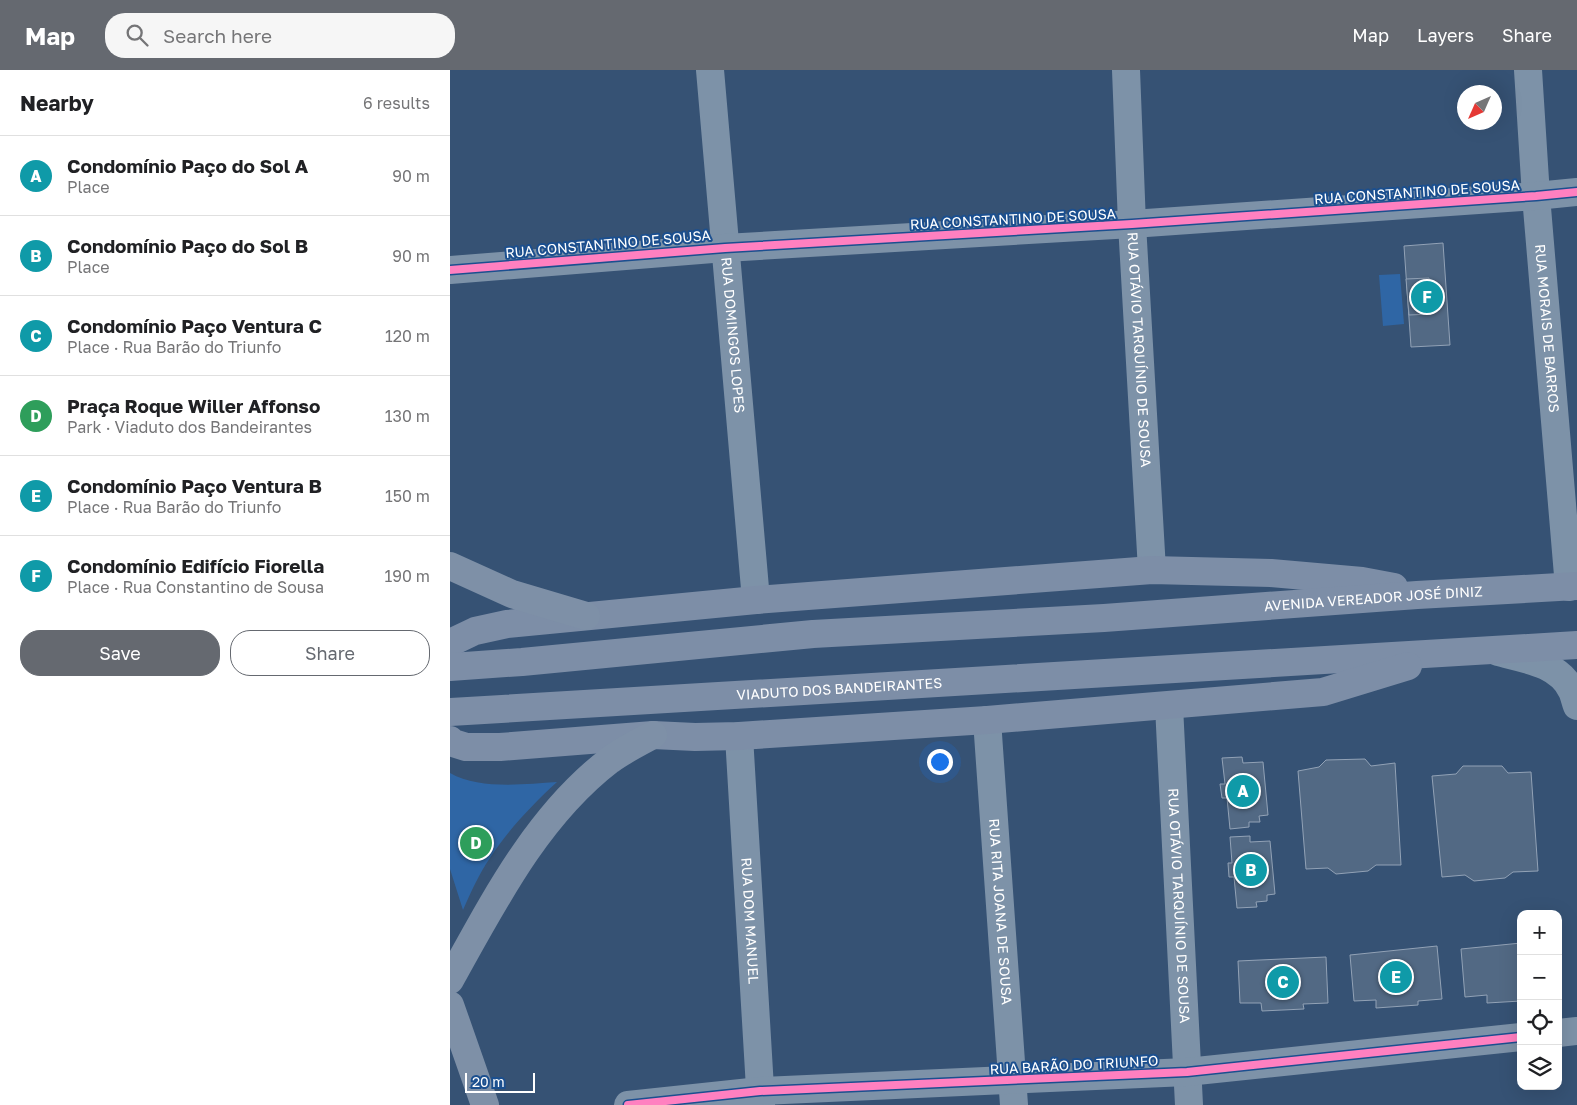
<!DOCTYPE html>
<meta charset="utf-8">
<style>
body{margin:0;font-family:"Golos Text",sans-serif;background:#f6f6f6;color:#202124}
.controls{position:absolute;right:15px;bottom:15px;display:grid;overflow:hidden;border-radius:10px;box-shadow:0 5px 20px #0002}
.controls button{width:45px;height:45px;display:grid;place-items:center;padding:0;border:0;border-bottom:1px solid #e0e0e0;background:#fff;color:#202124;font:25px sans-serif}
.compass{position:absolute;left:1007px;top:15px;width:45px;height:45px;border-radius:50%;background:#fff;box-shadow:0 5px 20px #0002;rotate:225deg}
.scale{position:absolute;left:15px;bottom:12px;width:70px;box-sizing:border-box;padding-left:5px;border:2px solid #fff;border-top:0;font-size:14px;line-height:18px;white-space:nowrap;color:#fff;-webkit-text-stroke:4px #1b4f8f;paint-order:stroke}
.you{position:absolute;left:489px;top:691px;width:18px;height:18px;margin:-12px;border:4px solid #fff;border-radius:50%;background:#1a73e8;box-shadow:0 0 0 8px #1a73e833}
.badge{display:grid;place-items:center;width:32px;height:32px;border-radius:50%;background:#656970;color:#fff;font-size:16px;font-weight:700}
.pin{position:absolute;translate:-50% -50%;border:2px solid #fff;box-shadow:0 1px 5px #0006}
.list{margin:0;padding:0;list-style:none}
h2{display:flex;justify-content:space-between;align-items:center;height:65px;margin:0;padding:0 20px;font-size:21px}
h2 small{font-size:16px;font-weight:400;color:#757577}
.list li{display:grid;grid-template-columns:32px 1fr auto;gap:15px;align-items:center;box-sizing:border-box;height:80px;padding:0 20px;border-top:1px solid #e0e0e0}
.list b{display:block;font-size:19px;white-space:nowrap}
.list p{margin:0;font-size:16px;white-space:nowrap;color:#757577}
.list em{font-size:16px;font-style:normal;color:#757577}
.actions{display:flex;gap:10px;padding:15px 20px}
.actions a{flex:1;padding:11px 0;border:1px solid #656970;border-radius:20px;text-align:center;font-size:18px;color:#656970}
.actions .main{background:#656970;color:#fff}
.icon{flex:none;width:28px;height:28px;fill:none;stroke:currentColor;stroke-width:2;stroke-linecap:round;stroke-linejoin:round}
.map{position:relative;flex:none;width:1127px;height:1035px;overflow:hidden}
header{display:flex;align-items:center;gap:30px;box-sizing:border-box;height:70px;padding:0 25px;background:#656970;color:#fff}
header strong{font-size:24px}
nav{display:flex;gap:28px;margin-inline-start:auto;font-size:18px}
.search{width:350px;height:45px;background:#f6f6f6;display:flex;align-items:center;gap:12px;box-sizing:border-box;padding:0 18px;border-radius:20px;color:#757577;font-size:19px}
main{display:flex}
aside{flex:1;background:#fff}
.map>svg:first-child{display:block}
.green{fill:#2f66a5}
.building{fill:#526984;stroke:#92a2b6}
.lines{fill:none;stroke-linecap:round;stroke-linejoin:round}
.minor{stroke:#7d92a8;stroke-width:28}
.tertiary{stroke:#7d92a8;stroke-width:28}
.primary{stroke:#7d8ea7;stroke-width:28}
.trunk{stroke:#7e90a7;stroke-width:28}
.cycleway-casing{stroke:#1b4f8f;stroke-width:11}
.cycleway{stroke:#ff80c0;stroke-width:8}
.labels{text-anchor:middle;stroke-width:4;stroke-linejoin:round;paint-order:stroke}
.street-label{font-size:14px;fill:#fff;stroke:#1b4f8f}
</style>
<header>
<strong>Map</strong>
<div class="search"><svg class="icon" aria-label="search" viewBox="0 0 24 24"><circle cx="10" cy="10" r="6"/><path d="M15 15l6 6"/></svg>Search here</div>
<nav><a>Map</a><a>Layers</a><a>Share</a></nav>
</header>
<main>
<aside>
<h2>Nearby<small>6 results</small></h2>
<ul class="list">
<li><span class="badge" style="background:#0f9aa8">A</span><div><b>Condomínio Paço do Sol A</b><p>Place</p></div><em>90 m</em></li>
<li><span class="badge" style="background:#0f9aa8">B</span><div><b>Condomínio Paço do Sol B</b><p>Place</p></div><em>90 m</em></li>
<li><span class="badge" style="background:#0f9aa8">C</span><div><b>Condomínio Paço Ventura C</b><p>Place · Rua Barão do Triunfo</p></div><em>120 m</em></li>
<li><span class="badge" style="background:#2e9e5b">D</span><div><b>Praça Roque Willer Affonso</b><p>Park · Viaduto dos Bandeirantes</p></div><em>130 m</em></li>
<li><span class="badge" style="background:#0f9aa8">E</span><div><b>Condomínio Paço Ventura B</b><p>Place · Rua Barão do Triunfo</p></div><em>150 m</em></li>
<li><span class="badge" style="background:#0f9aa8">F</span><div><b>Condomínio Edifício Fiorella</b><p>Place · Rua Constantino de Sousa</p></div><em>190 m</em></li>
</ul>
<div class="actions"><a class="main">Save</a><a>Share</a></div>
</aside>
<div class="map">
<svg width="1127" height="1035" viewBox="0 0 1127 1035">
<rect width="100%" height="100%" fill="#365274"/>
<!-- green -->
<g class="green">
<path d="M950,204L954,254L933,256L929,205Z"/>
<path d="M0,703C30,720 74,714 107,712C83,734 58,760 40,788C29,804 21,822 13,840L0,799Z"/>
</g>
<!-- building -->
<g class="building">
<path d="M993,173L1000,275L961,277L954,176Z"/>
<path d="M979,208L981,244L959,245L956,209Z"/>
<path d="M792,687L793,693L813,692L818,745L809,746L810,752H799V757L780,759L777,728H772L770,714H775L772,688Z"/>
<path d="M915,689L921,696L945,693L951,795H926L918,801L886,804L878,798L856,799L848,701L869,697L876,690Z"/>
<path d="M1013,696H1052L1058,703L1081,702L1088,801L1063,802L1055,808L1024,811L1015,805L992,807L982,706L1006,704Z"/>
<path d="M800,766V772L820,771L825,824L817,825V831L806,832L807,837L787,838L784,807H779L778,793H782L780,767Z"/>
<path d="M1071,873V931L1037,933V925L1015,927L1011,879Z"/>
<path d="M987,876L992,929L968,931V935L926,938V930L904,931L900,885Z"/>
<path d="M876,887L878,933L853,934L854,939L812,941L811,933H790L788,891Z"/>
</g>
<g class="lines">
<!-- minor -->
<g class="minor">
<path id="s1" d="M260,0L306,530"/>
<path id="s2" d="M1078,0L1086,126L1119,517"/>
<path d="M0,200L275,178L682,154L1086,126L1127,122"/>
<path d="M1048,582C1074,589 1109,593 1122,621C1124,625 1125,631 1127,636"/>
<path id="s3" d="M719,636L739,1035"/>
<path id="s4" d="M537,650L564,1035"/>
<path id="s5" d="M289,666L311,1035"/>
<path d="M1108,963L1127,961"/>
<path d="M178,1035L310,1021L737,1002L1071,967"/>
</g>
<!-- tertiary -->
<path class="tertiary" id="s6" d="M676,0L682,154L702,500"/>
<!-- primary -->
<g class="primary">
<path d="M0,573L25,561L57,554L306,530L702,500L821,503L912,511L944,517"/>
<path id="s7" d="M0,597L72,592L363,564L654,548L967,525L1127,516"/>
<path id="s8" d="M0,642L1127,575"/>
<path d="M0,670L3,673L16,677H50L203,665L245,667L289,666L537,650L873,622L958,596"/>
</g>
<!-- trunk -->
<g class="trunk">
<path d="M0,496L62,524L136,546"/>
<path d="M0,910C44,831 87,746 160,690C174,680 188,673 203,665"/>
<path d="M0,935L35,1035"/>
</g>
<defs>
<g id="cycleway">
<path d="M0,200L275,178L682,154L1086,126L1127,122"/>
<path d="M178,1035L310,1021L737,1002L1071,967"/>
</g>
</defs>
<!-- cycleway casing -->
<use href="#cycleway" class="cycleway-casing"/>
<!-- cycleway -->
<use href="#cycleway" class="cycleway"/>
</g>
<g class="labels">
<!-- street labels -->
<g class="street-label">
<text transform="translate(967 122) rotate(-4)" y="5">RUA CONSTANTINO DE SOUSA</text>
<text transform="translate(563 149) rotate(-3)" y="5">RUA CONSTANTINO DE SOUSA</text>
<text transform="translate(158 174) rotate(-5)" y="5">RUA CONSTANTINO DE SOUSA</text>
<text dy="5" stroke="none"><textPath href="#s2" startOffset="259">RUA MORAIS DE BARROS</textPath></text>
<text dy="5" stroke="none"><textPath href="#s1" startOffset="266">RUA DOMINGOS LOPES</textPath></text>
<text dy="5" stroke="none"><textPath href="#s6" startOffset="280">RUA OTÁVIO TARQUÍNIO DE SOUSA</textPath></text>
<text dy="5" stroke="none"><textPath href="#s7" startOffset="926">AVENIDA VEREADOR JOSÉ DINIZ</textPath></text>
<text dy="5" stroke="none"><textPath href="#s8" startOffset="390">VIADUTO DOS BANDEIRANTES</textPath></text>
<text dy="5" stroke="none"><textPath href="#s3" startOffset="200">RUA OTÁVIO TARQUÍNIO DE SOUSA</textPath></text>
<text dy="5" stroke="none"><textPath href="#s4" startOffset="192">RUA RITA JOANA DE SOUSA</textPath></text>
<text dy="5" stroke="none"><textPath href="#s5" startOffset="185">RUA DOM MANUEL</textPath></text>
<text transform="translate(624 995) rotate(-3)" y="5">RUA BARÃO DO TRIUNFO</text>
</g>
</g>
</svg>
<div class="controls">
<button>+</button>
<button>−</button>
<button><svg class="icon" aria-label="locate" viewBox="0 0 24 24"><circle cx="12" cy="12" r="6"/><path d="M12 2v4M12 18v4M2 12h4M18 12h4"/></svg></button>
<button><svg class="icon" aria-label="layers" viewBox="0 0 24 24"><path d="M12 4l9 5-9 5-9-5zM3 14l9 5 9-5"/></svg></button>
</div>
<svg class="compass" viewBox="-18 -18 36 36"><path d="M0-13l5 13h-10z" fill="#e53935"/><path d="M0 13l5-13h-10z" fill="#757577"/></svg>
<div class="scale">20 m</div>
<div class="you"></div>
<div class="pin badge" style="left:793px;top:721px;background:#0f9aa8">A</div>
<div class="pin badge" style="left:801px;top:800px;background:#0f9aa8">B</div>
<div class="pin badge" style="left:833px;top:912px;background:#0f9aa8">C</div>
<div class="pin badge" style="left:26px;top:773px;background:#2e9e5b">D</div>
<div class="pin badge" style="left:946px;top:907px;background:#0f9aa8">E</div>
<div class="pin badge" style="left:977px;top:227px;background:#0f9aa8">F</div>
</div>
</main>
